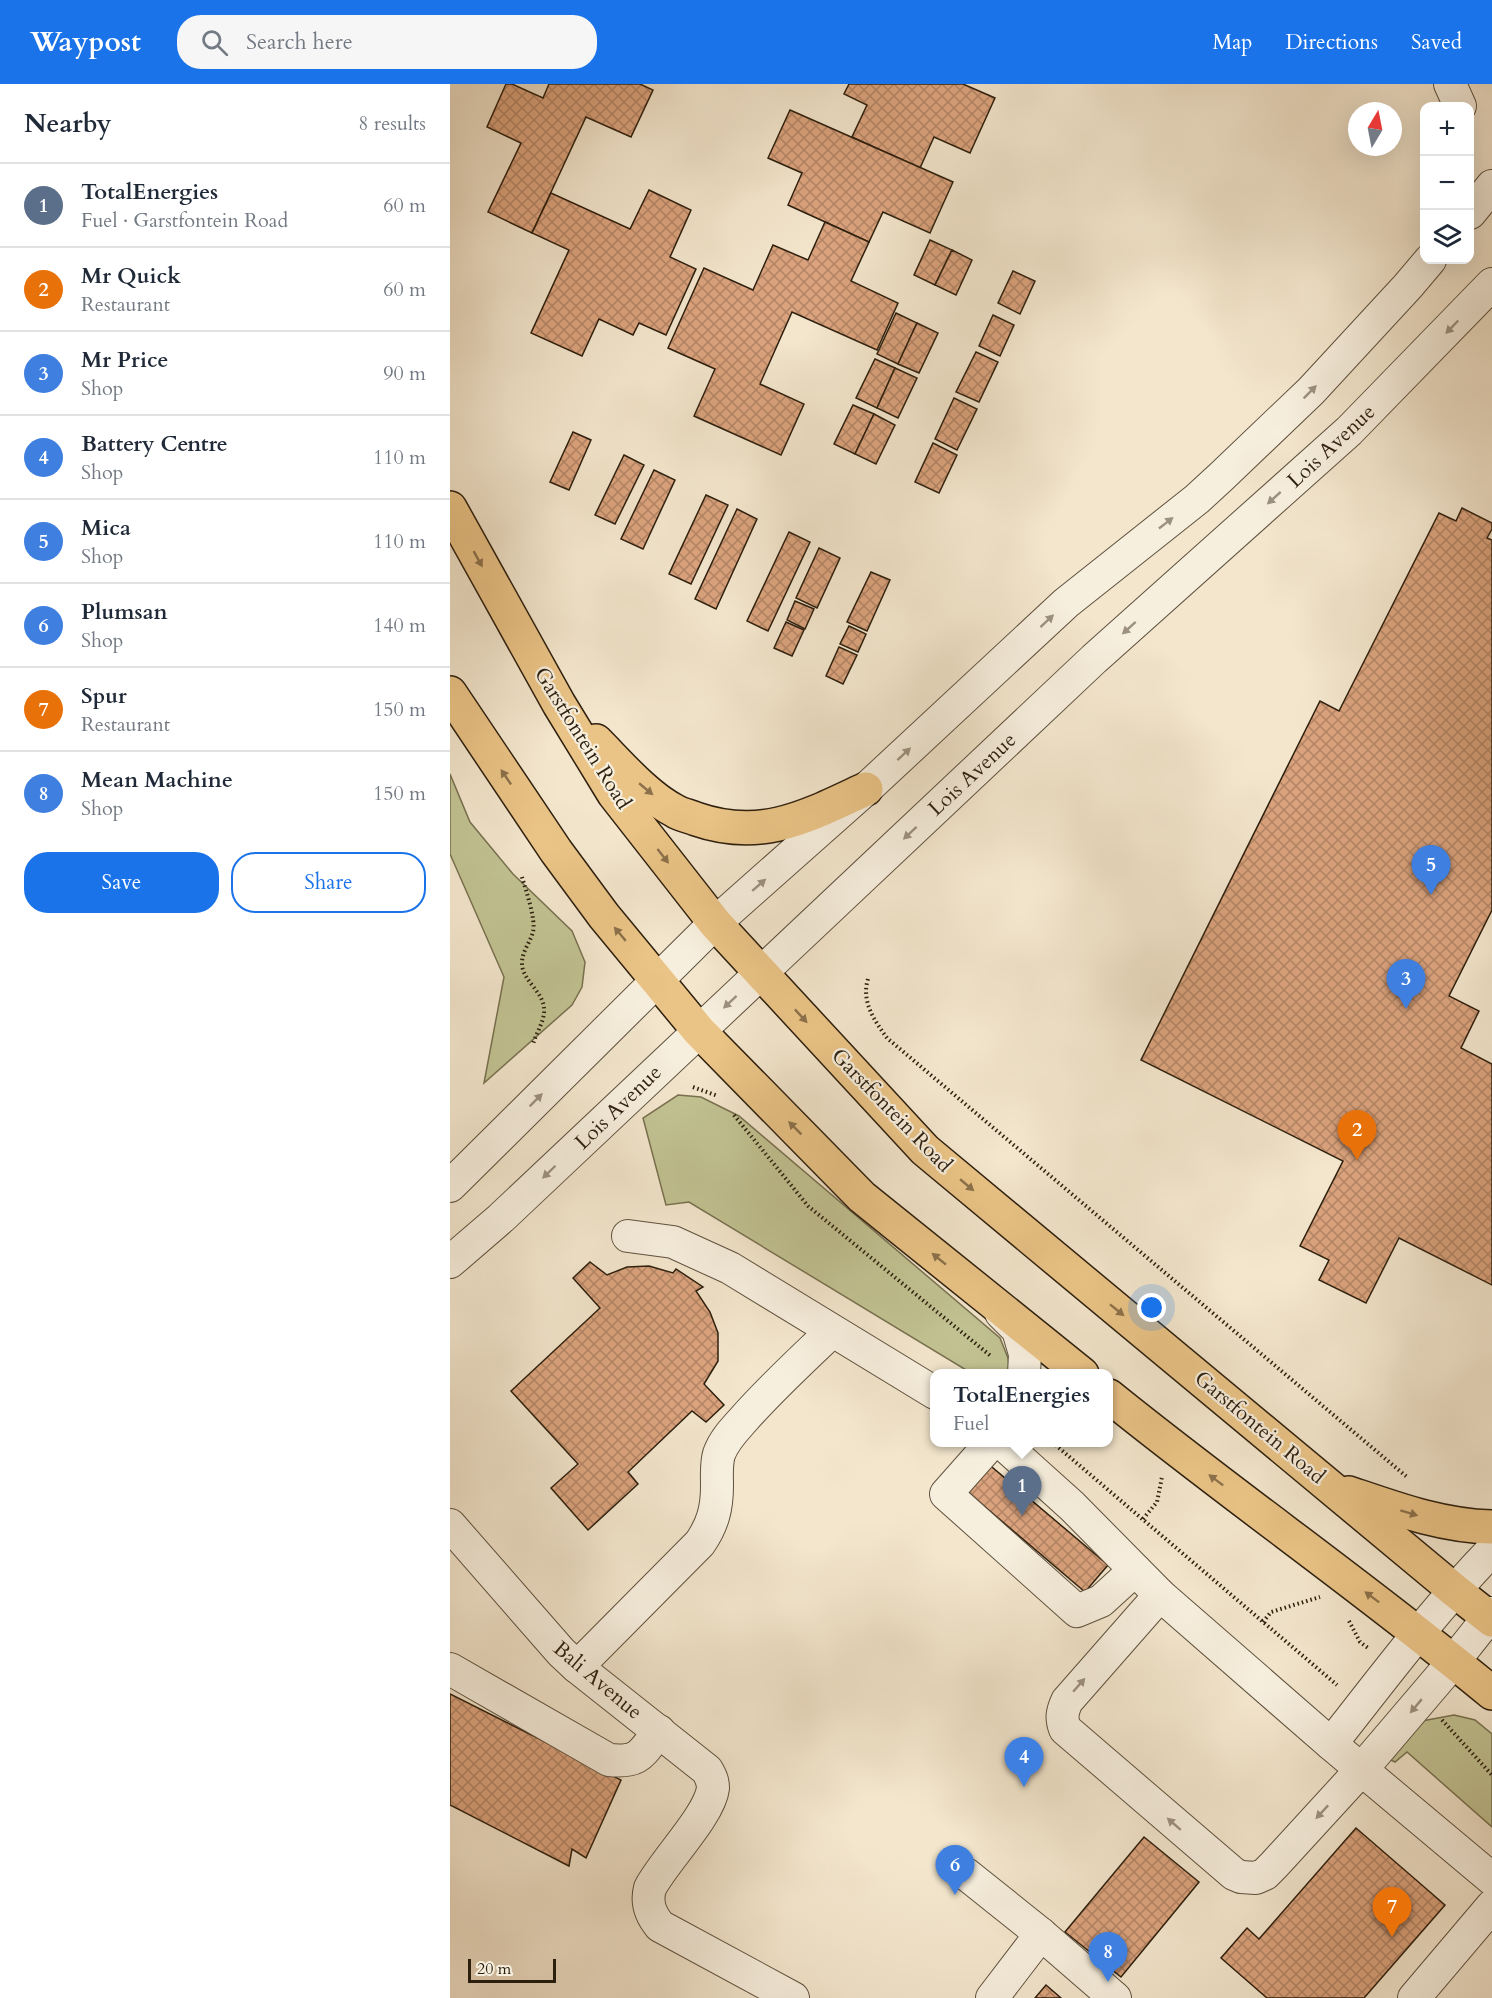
<!DOCTYPE html>
<meta charset="utf-8">
<style>
body{margin:0;font-family:Cardo,serif;background:#f6f6f7;color:#1f2937}
.controls{position:absolute;right:18px;top:18px;display:grid;overflow:hidden;border-radius:12px;box-shadow:0 6px 24px #0002}
.controls button{width:54px;height:54px;display:grid;place-items:center;padding:0;border:0;border-bottom:2px solid #e0e1e3;background:#fff;color:#1f2937;font:30px sans-serif}
.compass{position:absolute;left:898px;top:18px;width:54px;height:54px;border-radius:50%;background:#fff;box-shadow:0 6px 24px #0002;rotate:10deg}
.scale{position:absolute;left:18px;bottom:15px;width:88px;box-sizing:border-box;padding-left:6px;border:3px solid #2d1f0e;border-top:0;font-size:16px;line-height:21px;white-space:nowrap;color:#2d1f0e;-webkit-text-stroke:4px #f7efde;paint-order:stroke}
.you{position:absolute;left:702px;top:1224px;width:21px;height:21px;margin:-15px;border:4px solid #fff;border-radius:50%;background:#1a73e8;box-shadow:0 0 0 9px #1a73e833}
.badge{display:grid;place-items:center;width:39px;height:39px;border-radius:50%;background:#1a73e8;color:#fff;font-size:20px;font-weight:700}
.pin{position:absolute;translate:-50% -50px;filter:drop-shadow(0 2px 3px #0008)}
.pin::after{content:'';position:absolute;top:32px;width:21px;height:18px;background:inherit;clip-path:polygon(0 0,100% 0,50% 100%)}
.popup{position:absolute;left:480px;top:1285px;width:183px;height:78px;box-sizing:border-box;display:grid;place-content:center;border-radius:12px;background:#fff;filter:drop-shadow(0 2px 4px #0005);font-size:20px;white-space:nowrap;color:#747a83}
.popup b{font-size:22px;color:#1f2937}
.popup::after{content:'';position:absolute;left:50%;top:100%;margin-left:-12px;border:12px solid transparent;border-top-color:#fff}
.list{margin:0;padding:0;list-style:none}
h2{display:flex;justify-content:space-between;align-items:center;height:78px;margin:0;padding:0 24px;font-size:26px}
h2 small{font-size:20px;font-weight:400;color:#747a83}
.list li{display:grid;grid-template-columns:39px 1fr auto;gap:18px;align-items:center;box-sizing:border-box;height:84px;padding:0 24px;border-top:2px solid #e0e1e3}
.list b{display:block;font-size:22px;white-space:nowrap}
.list p{margin:0;font-size:20px;white-space:nowrap;color:#747a83}
.list em{font-size:20px;font-style:normal;color:#747a83}
.actions{display:flex;gap:12px;padding:18px 24px}
.actions a{flex:1;padding:14px 0;border:2px solid #1a73e8;border-radius:24px;text-align:center;font-size:21px;color:#1a73e8}
.actions .main{background:#1a73e8;color:#fff}
.icon{flex:none;width:33px;height:33px;fill:none;stroke:currentColor;stroke-width:2;stroke-linecap:round;stroke-linejoin:round}
.map{position:relative;flex:none;width:1042px;height:1914px;overflow:hidden}
header{display:flex;align-items:center;gap:36px;box-sizing:border-box;height:84px;padding:0 30px;background:#1a73e8;color:#fff}
header strong{font-size:28px}
nav{display:flex;gap:33px;margin-inline-start:auto;font-size:21px}
.search{width:420px;height:54px;background:#f6f6f7;display:flex;align-items:center;gap:15px;box-sizing:border-box;padding:0 21px;border-radius:24px;color:#747a83;font-size:22px}
main{display:flex}
aside{flex:1;background:#fff}
.map>svg:first-child{display:block}
.green{fill:#c2c393;stroke:#787150;stroke-width:1.5}
.building{fill:url(#building-cross-hatch);stroke:#2d1f0e;stroke-width:1.5}
.lines{fill:none;stroke-linecap:round;stroke-linejoin:round}
.minor-casing{stroke:#5e513e;stroke-width:34}
.major-casing{stroke:#2d1f0e;stroke-width:36}
.path{stroke:#2d1f0e;stroke-width:4;stroke-dasharray:1.5 3;stroke-linecap:butt}
.minor{stroke:#f7efde;stroke-width:32}
.major{stroke:#eac386;stroke-width:33}
.oneway{fill:#9c9180}
.oneway2{fill:#8c714a}
.labels{text-anchor:middle;stroke-width:4.5;stroke-linejoin:round;paint-order:stroke}
.street-label{font-size:21px;fill:#2d1f0e;stroke:#f7efde}
</style>
<header>
<strong>Waypost</strong>
<div class="search"><svg class="icon" aria-label="search" viewBox="0 0 24 24"><circle cx="10" cy="10" r="6"/><path d="M15 15l6 6"/></svg>Search here</div>
<nav><a>Map</a><a>Directions</a><a>Saved</a></nav>
</header>
<main>
<aside>
<h2>Nearby<small>8 results</small></h2>
<ul class="list">
<li><span class="badge" style="background:#5c6f8a">1</span><div><b>TotalEnergies</b><p>Fuel · Garstfontein Road</p></div><em>60 m</em></li>
<li><span class="badge" style="background:#e8710a">2</span><div><b>Mr Quick</b><p>Restaurant</p></div><em>60 m</em></li>
<li><span class="badge" style="background:#3f7fe0">3</span><div><b>Mr Price</b><p>Shop</p></div><em>90 m</em></li>
<li><span class="badge" style="background:#3f7fe0">4</span><div><b>Battery Centre</b><p>Shop</p></div><em>110 m</em></li>
<li><span class="badge" style="background:#3f7fe0">5</span><div><b>Mica</b><p>Shop</p></div><em>110 m</em></li>
<li><span class="badge" style="background:#3f7fe0">6</span><div><b>Plumsan</b><p>Shop</p></div><em>140 m</em></li>
<li><span class="badge" style="background:#e8710a">7</span><div><b>Spur</b><p>Restaurant</p></div><em>150 m</em></li>
<li><span class="badge" style="background:#3f7fe0">8</span><div><b>Mean Machine</b><p>Shop</p></div><em>150 m</em></li>
</ul>
<div class="actions"><a class="main">Save</a><a>Share</a></div>
</aside>
<div class="map">
<svg width="1042" height="1914" viewBox="0 0 1042 1914">
<defs>
<pattern id="building-cross-hatch" width="8" height="8" patternUnits="userSpaceOnUse" patternTransform="scale(1.5)"><rect width="8" height="8" fill="#dba37d"/><path d="M0 0l8 8M0 8l8-8" fill="none" stroke="#b28465"/></pattern>
</defs>
<rect width="100%" height="100%" fill="#f3e6cd"/>
<filter id="stains"><feTurbulence type="fractalNoise" baseFrequency=".00333" numOctaves="4"/><feColorMatrix values="0 0 0 0 .2 0 0 0 0 .09 0 0 0 0 .02 0 0 0 .5 -.17"/></filter>
<radialGradient id="worn" r=".72"><stop offset=".6" stop-color="#630" stop-opacity="0"/><stop offset="1" stop-color="#630" stop-opacity=".3"/></radialGradient>
<!-- green -->
<g class="green">
<path d="M0,690L20,738L63,790L122,847L135,878L132,903L122,921L34,999L54,893L0,770Z"/>
<path d="M228,1011L251,1013L289,1032L550,1254L558,1274L560,1289H521L239,1118L216,1121L193,1034Z"/>
<path d="M1004,1631L1025,1636L1042,1650V1743L957,1668L945,1678L937,1674L972,1637Z"/>
</g>
<!-- building -->
<g class="building">
<path d="M56,0H62L93,14L99,0H190L203,6L181,53L136,33L82,149L38,128L71,59L37,43Z"/>
<path d="M399,0H513L545,14L520,69L484,53L470,84L402,53L417,21L394,10Z"/>
<path d="M340,26L503,98L480,149L433,128L419,158L338,121L352,89L318,74Z"/>
<path d="M199,106L241,126L220,173L246,185L216,251L189,239L183,251L149,235L132,272L81,249L119,166L82,149L101,109L180,145Z"/>
<path d="M375,138L419,158L401,197L448,219L427,266L342,228L310,300L354,320L331,371L244,332L265,285L218,264L254,184L303,206L323,161L358,176Z"/>
<path d="M480,156L502,166L485,201L464,191Z"/>
<path d="M502,166L522,176L506,211L485,201Z"/>
<path d="M563,187L585,197L570,230L548,219Z"/>
<path d="M446,229L467,239L448,280L427,270Z"/>
<path d="M543,231L564,241L550,272L529,262Z"/>
<path d="M467,239L488,249L469,289L448,280Z"/>
<path d="M526,268L548,278L529,318L506,308Z"/>
<path d="M425,275L445,284L427,324L406,314Z"/>
<path d="M445,284L467,294L448,334L427,324Z"/>
<path d="M504,314L527,325L507,366L485,355Z"/>
<path d="M403,321L424,330L405,370L384,360Z"/>
<path d="M424,330L445,341L426,380L405,370Z"/>
<path d="M123,348L141,356L119,406L100,398Z"/>
<path d="M483,359L507,371L489,409L465,398Z"/>
<path d="M174,371L194,381L165,440L145,431Z"/>
<path d="M204,386L225,396L193,465L171,455Z"/>
<path d="M256,411L278,421L241,500L219,490Z"/>
<path d="M1012,424L1042,439V445L1037,454L1042,456V826L999,912L1029,927L1011,964L1042,980V1201L949,1154L916,1219L869,1196L879,1176L850,1162L893,1077L691,976L870,617L889,627L989,429L1006,437Z"/>
<path d="M287,425L307,435L266,525L245,515Z"/>
<path d="M339,448L360,458L318,547L297,537Z"/>
<path d="M369,464L390,474L367,524L346,514Z"/>
<path d="M421,488L440,496L417,547L397,538Z"/>
<path d="M345,517L364,525L355,545L337,536Z"/>
<path d="M336,538L354,546L342,572L324,564Z"/>
<path d="M399,542L416,550L408,568L390,560Z"/>
<path d="M389,563L407,571L393,600L376,592Z"/>
<path d="M140,1178L157,1191L177,1183L199,1182L223,1189L226,1185L253,1203L246,1207L260,1228L268,1249V1277L254,1300L274,1321L256,1338L242,1327L178,1388L188,1400L138,1446L101,1404L128,1380L61,1307L150,1224L123,1194Z"/>
<path d="M536,1378L658,1481L635,1508L514,1405Z"/>
<path d="M0,1610L171,1696L136,1774L122,1765L119,1782L0,1721Z"/>
<path d="M906,1744L995,1821L914,1914H817L771,1874L797,1844L809,1855Z"/>
<path d="M694,1753L749,1798L671,1893L615,1848Z"/>
<path d="M596,1901L611,1914H585Z"/>
</g>
<g class="lines">
<defs>
<g id="minor">
<path d="M1000,0L1010,22"/>
<path d="M1020,129L1042,102"/>
<path d="M0,1102L265,839L416,705L616,519L747,415L772,392L861,307L958,202L980,176"/>
<path d="M178,1152L223,1158L280,1184L485,1309"/>
<path d="M0,1178L51,1134L644,575L899,347L1042,200"/>
<path d="M551,1229L568,1246L575,1270L574,1290"/>
<path d="M542,1358L496,1410L627,1527L651,1517L685,1486"/>
<path d="M551,1358L622,1422L710,1511L881,1660L1042,1795"/>
<path d="M0,1441L111,1568L127,1583L257,1686C261,1693 263,1697 263,1704C260,1731 214,1777 200,1804C196,1819 200,1830 210,1842L343,1914"/>
<path d="M710,1511L617,1617C612,1628 611,1634 615,1645L784,1790L791,1793L806,1794L815,1790L824,1781L912,1685L1004,1577L1042,1529"/>
<path d="M127,1583L250,1459C263,1440 267,1424 267,1402C267,1391 266,1380 269,1370C274,1356 284,1346 293,1336C321,1304 352,1276 382,1247"/>
<path d="M0,1585L159,1676C190,1679 191,1670 209,1647"/>
<path d="M881,1660C933,1594 983,1527 1042,1466"/>
<path d="M516,1790L591,1850L665,1914"/>
<path d="M542,1914L591,1850"/>
<path d="M964,1914L1042,1822"/>
</g>
<g id="major">
<path d="M0,424L109,620L164,710L265,839L475,1066L1004,1506L1042,1536"/>
<path d="M0,609L106,767L154,832L249,947L412,1113L632,1290"/>
<path d="M146,657C169,680 197,713 225,727C231,731 239,732 246,735C312,758 358,732 416,705"/>
<path d="M659,1312C785,1414 918,1506 1042,1609"/>
<path d="M899,1409C946,1425 992,1442 1042,1443"/>
</g>
</defs>
<!-- minor casing -->
<use href="#minor" class="minor-casing"/>
<!-- major casing -->
<use href="#major" class="major-casing"/>
<!-- path -->
<g class="path">
<path d="M72,793C76,807 86,835 83,848C80,859 72,867 72,879C72,898 96,908 94,929C93,939 86,950 83,960"/>
<path d="M418,895C411,917 424,936 437,954L957,1393"/>
<path d="M243,1003L268,1012"/>
<path d="M284,1031L358,1122L542,1273"/>
<path d="M602,1358L887,1601"/>
<path d="M693,1435L707,1418L712,1393"/>
<path d="M899,1537L910,1558L918,1564"/>
<path d="M813,1538L821,1528L870,1513"/>
<path d="M992,1636L1042,1691"/>
</g>
<!-- minor -->
<use href="#minor" class="minor"/>
<!-- major -->
<use href="#major" class="major"/>
</g>
<!-- one-way arrows -->
<defs><path id="oneway-solid" d="M-6-.8H1V-3.2L6.5 0L1 3.2V.8H-6Z" transform="scale(1.5)"/></defs>
<g class="oneway">
<use href="#oneway-solid" transform="translate(1002 243) rotate(134)"/>
<use href="#oneway-solid" transform="translate(860 308) rotate(-45)"/>
<use href="#oneway-solid" transform="translate(824 414) rotate(138)"/>
<use href="#oneway-solid" transform="translate(716 439) rotate(-38)"/>
<use href="#oneway-solid" transform="translate(597 537) rotate(-43)"/>
<use href="#oneway-solid" transform="translate(679 544) rotate(138)"/>
<use href="#oneway-solid" transform="translate(454 670) rotate(-43)"/>
<use href="#oneway-solid" transform="translate(460 749) rotate(137)"/>
<use href="#oneway-solid" transform="translate(309 801) rotate(-41)"/>
<use href="#oneway-solid" transform="translate(280 918) rotate(137)"/>
<use href="#oneway-solid" transform="translate(86 1016) rotate(-45)"/>
<use href="#oneway-solid" transform="translate(99 1088) rotate(136)"/>
<use href="#oneway-solid" transform="translate(629 1601) rotate(-49)"/>
<use href="#oneway-solid" transform="translate(966 1622) rotate(130)"/>
<use href="#oneway-solid" transform="translate(872 1728) rotate(133)"/>
<use href="#oneway-solid" transform="translate(724 1740) rotate(-139)"/>
</g>
<g class="oneway2">
<use href="#oneway-solid" transform="translate(28 475) rotate(61)"/>
<use href="#oneway-solid" transform="translate(56 693) rotate(-124)"/>
<use href="#oneway-solid" transform="translate(196 705) rotate(40)"/>
<use href="#oneway-solid" transform="translate(213 772) rotate(52)"/>
<use href="#oneway-solid" transform="translate(170 850) rotate(-130)"/>
<use href="#oneway-solid" transform="translate(351 932) rotate(47)"/>
<use href="#oneway-solid" transform="translate(345 1044) rotate(-135)"/>
<use href="#oneway-solid" transform="translate(517 1101) rotate(40)"/>
<use href="#oneway-solid" transform="translate(489 1175) rotate(-141)"/>
<use href="#oneway-solid" transform="translate(667 1226) rotate(39)"/>
<use href="#oneway-solid" transform="translate(766 1396) rotate(-143)"/>
<use href="#oneway-solid" transform="translate(959 1429) rotate(17)"/>
<use href="#oneway-solid" transform="translate(922 1513) rotate(-143)"/>
</g>
<g class="labels">
<!-- street labels -->
<g class="street-label">
<text transform="translate(881 362) rotate(-43)" y="7">Lois Avenue</text>
<text transform="translate(133 654) rotate(58)" y="7">Garstfontein Road</text>
<text transform="translate(522 690) rotate(-43)" y="7">Lois Avenue</text>
<text transform="translate(168 1023) rotate(-44)" y="7">Lois Avenue</text>
<text transform="translate(442 1026) rotate(46)" y="7">Garstfontein Road</text>
<text transform="translate(810 1343) rotate(40)" y="7">Garstfontein Road</text>
<text transform="translate(148 1596) rotate(40)" y="7">Bali Avenue</text>
</g>
</g>
<rect width="100%" height="100%" filter="url(#stains)"/>
<rect width="100%" height="100%" fill="url(#worn)"/>
</svg>
<div class="controls">
<button>+</button>
<button>−</button>
<button><svg class="icon" aria-label="layers" viewBox="0 0 24 24"><path d="M12 4l9 5-9 5-9-5zM3 14l9 5 9-5"/></svg></button>
</div>
<svg class="compass" viewBox="-18 -18 36 36"><path d="M0-13l5 13h-10z" fill="#e53935"/><path d="M0 13l5-13h-10z" fill="#747a83"/></svg>
<div class="scale">20 m</div>
<div class="you"></div>
<div class="pin badge" style="left:572px;top:1432px;background:#5c6f8a">1</div>
<div class="popup"><b>TotalEnergies</b>Fuel</div>
<div class="pin badge" style="left:907px;top:1076px;background:#e8710a">2</div>
<div class="pin badge" style="left:956px;top:925px;background:#3f7fe0">3</div>
<div class="pin badge" style="left:574px;top:1703px;background:#3f7fe0">4</div>
<div class="pin badge" style="left:981px;top:811px;background:#3f7fe0">5</div>
<div class="pin badge" style="left:505px;top:1811px;background:#3f7fe0">6</div>
<div class="pin badge" style="left:942px;top:1853px;background:#e8710a">7</div>
<div class="pin badge" style="left:658px;top:1898px;background:#3f7fe0">8</div>
</div>
</main>
